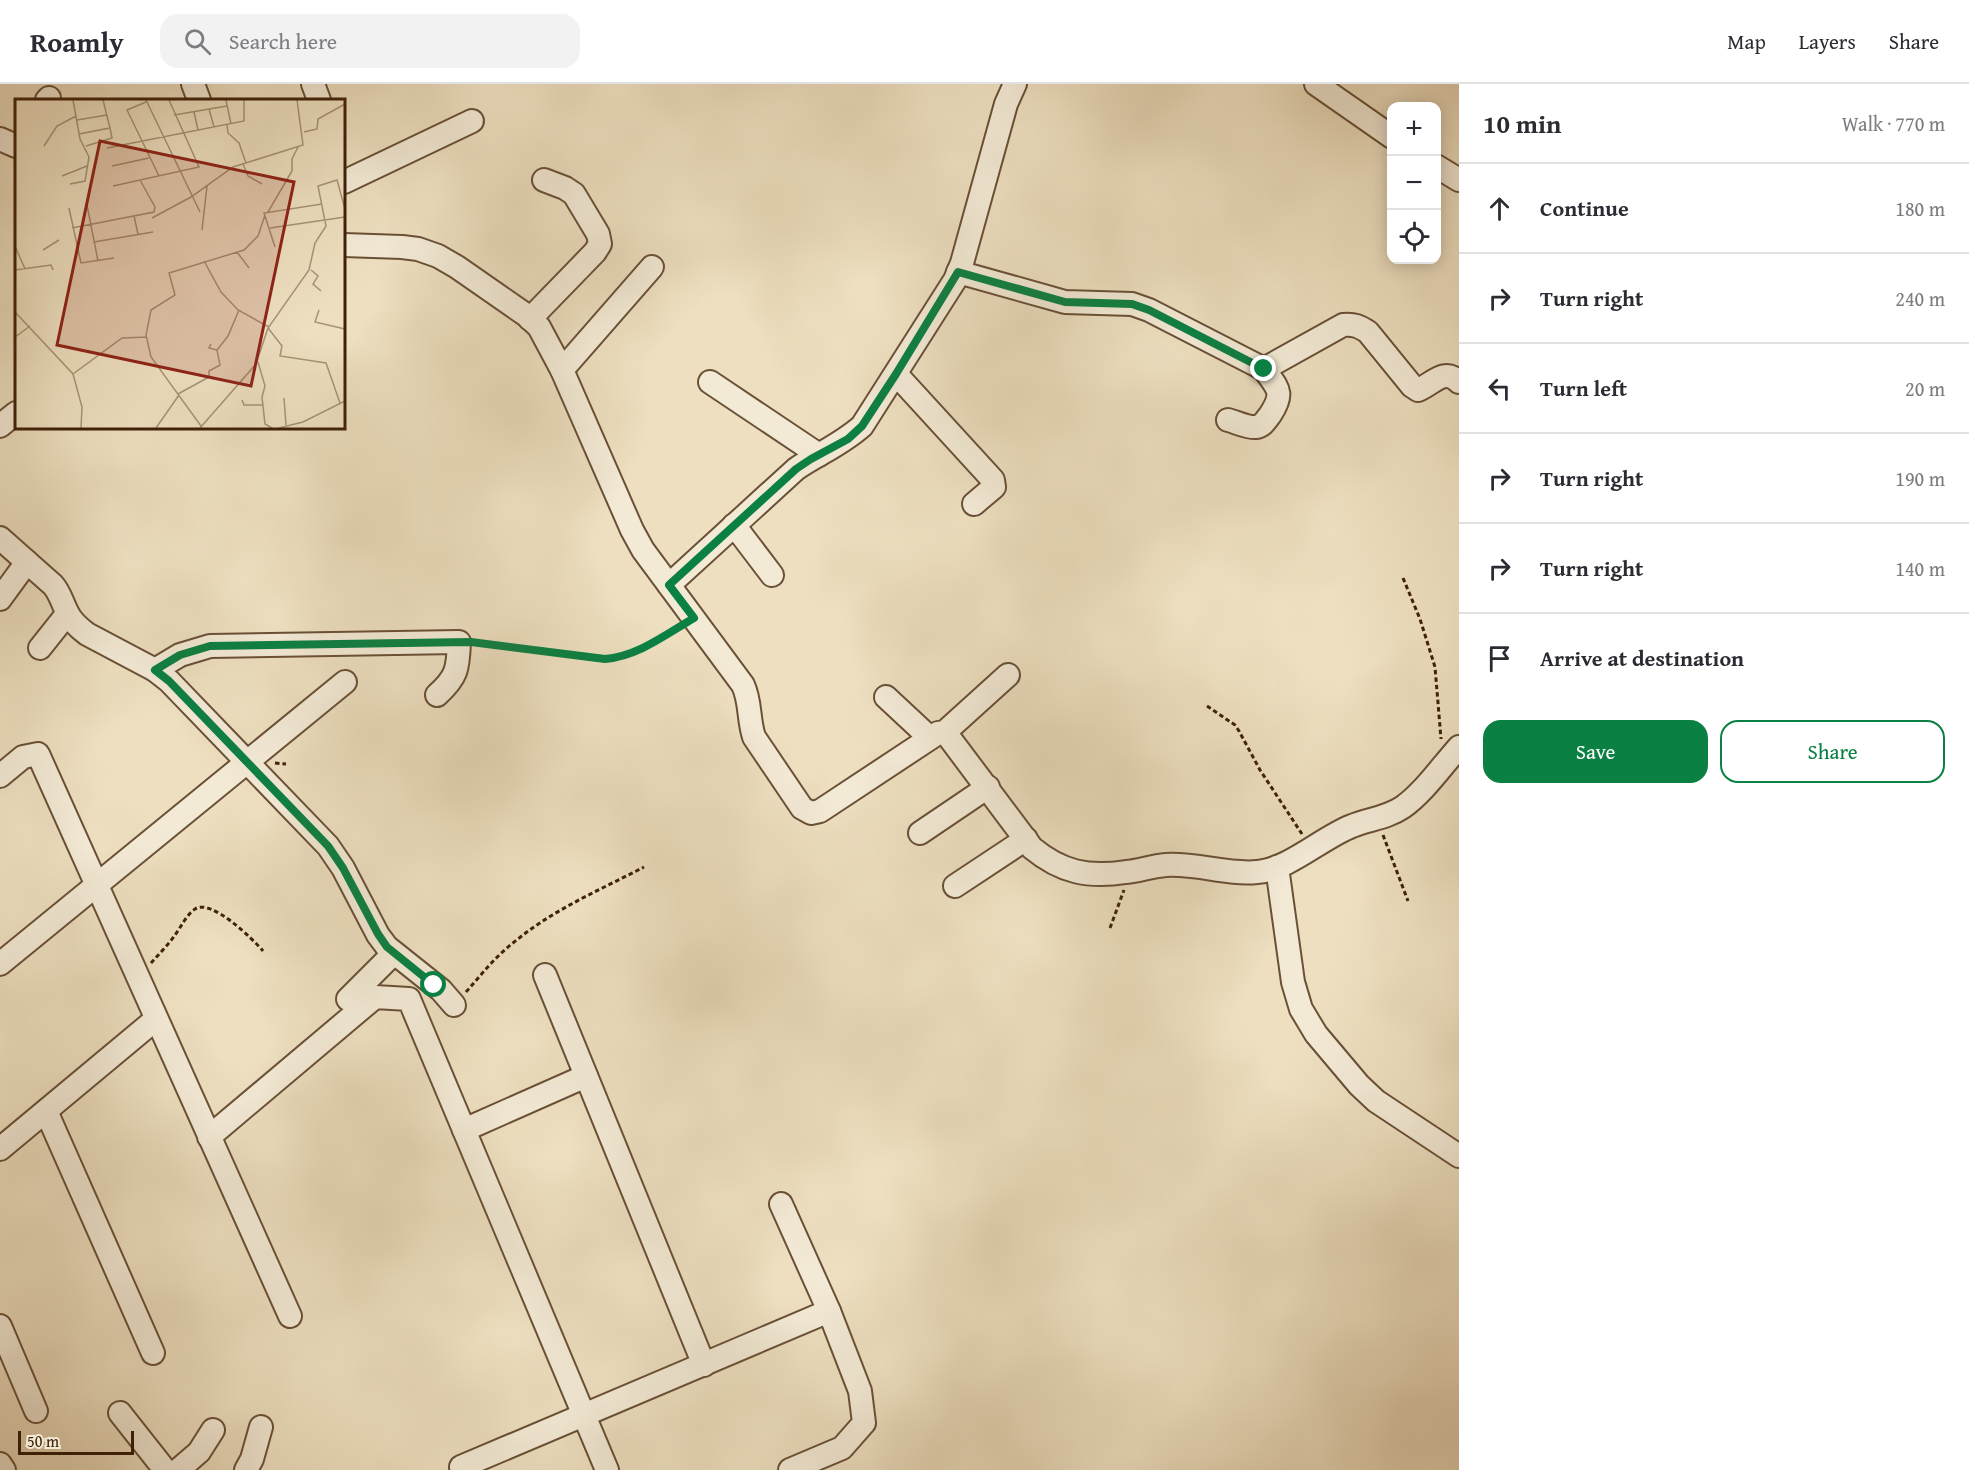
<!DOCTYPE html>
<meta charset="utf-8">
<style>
body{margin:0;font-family:"Gentium Book Plus",serif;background:#f2f2f3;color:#2b2b33}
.controls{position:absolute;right:18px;top:18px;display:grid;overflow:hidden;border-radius:12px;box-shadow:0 3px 15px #0003}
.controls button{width:54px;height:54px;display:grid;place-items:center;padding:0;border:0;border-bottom:2px solid #e1e1e2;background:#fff;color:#2b2b33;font:30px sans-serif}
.scale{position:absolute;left:18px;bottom:15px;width:116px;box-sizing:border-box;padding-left:6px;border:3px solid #3f2108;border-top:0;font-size:16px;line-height:21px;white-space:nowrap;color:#3f2108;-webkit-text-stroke:4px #f3ead6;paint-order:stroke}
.stop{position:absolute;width:18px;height:18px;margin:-14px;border:4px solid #0b8043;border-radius:50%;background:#fff}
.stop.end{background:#0b8043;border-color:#fff;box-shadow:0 2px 6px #0008}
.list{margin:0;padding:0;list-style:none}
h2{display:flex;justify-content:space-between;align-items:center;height:78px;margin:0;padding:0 24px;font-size:26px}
h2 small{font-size:20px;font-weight:400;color:#7c7c81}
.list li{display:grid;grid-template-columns:39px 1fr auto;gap:18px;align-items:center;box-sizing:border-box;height:90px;padding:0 24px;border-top:2px solid #e1e1e2}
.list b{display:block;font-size:22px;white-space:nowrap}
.list em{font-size:20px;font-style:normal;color:#7c7c81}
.actions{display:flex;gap:12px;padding:18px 24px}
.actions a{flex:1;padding:14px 0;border:2px solid #0b8043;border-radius:18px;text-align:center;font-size:21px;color:#0b8043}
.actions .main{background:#0b8043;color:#fff}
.icon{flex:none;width:33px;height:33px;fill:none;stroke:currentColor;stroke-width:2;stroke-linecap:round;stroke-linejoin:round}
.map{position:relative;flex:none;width:1459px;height:1386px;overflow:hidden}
header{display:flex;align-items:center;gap:36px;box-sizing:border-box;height:84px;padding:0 30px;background:#fff;border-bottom:2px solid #e1e1e2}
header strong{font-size:28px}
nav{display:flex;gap:33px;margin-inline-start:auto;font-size:21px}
.search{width:420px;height:54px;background:#f2f2f3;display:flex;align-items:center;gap:15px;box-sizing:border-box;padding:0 21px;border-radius:18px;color:#7c7c81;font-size:22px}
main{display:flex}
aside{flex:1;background:#fff}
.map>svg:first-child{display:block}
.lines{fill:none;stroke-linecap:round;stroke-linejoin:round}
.minor-casing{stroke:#6a5036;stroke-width:26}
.path{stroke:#3f2108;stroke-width:3;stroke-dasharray:4.5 3;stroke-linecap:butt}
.minor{stroke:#f3ead6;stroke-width:22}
.route{stroke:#0b8043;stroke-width:8}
.inset-road{fill:none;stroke:#a79376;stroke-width:1.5}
.view{fill:#8f2418;fill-opacity:0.15;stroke:#8f2418;stroke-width:3}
.inset-edge{fill:none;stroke:#3f2108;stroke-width:3}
</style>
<header>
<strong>Roamly</strong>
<div class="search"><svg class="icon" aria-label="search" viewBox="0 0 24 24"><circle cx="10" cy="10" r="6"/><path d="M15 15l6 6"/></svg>Search here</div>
<nav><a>Map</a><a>Layers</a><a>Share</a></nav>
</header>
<main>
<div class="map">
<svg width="1459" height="1386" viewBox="0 0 1459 1386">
<rect width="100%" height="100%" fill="#eddfc0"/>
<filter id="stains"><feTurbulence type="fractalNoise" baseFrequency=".00333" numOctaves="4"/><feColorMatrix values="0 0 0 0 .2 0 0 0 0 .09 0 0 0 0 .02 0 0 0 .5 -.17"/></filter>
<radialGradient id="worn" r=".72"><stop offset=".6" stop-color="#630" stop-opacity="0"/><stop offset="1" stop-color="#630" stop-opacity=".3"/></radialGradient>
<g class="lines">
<defs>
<g id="minor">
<path d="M193,0L199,16"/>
<path d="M313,0L319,16"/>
<path d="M1316,0L1392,53"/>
<path d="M47,16L49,14"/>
<path d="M0,55L16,62"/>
<path d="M1436,82L1459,96"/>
<path d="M344,98L472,37"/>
<path d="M344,161L402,163L418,165L438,172L457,183L526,231L539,243L562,286L632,446L643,466L743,601C751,618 748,635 754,653L802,724L811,729L820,727L938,649L945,648L1008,591"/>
<path d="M958,188L1065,218L1132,220L1149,226L1264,285"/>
<path d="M530,235L595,168L600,160L598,150L574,110L565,104L544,96"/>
<path d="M562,286L652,183"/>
<path d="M896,290L993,396L994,403L974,420"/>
<path d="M710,298L819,371"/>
<path d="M1228,336C1236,338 1248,344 1256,343C1263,342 1266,336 1270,331C1285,308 1278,305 1264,285L1343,241C1354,240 1359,242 1368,248L1412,302L1418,306C1433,300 1444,283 1459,298"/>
<path d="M0,342L16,329"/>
<path d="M734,441L772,491"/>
<path d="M0,454L53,501C60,509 62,518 67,528C71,537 79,544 87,550L155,586L169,597L328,762L343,784L378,851L387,863L441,906L454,921"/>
<path d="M669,501L796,385C818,370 842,360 862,342L955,196L962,179L1006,20L1015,0"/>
<path d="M0,515L27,478"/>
<path d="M40,564L67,530"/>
<path d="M155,586L180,571L210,562L459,558C458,585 457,593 437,611"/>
<path d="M886,613L930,654"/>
<path d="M945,648L1032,764C1061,788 1088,794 1126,788C1139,787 1152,782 1166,781C1197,779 1227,791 1257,788C1288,786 1323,753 1352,742C1369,735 1387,734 1403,723C1424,708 1441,683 1459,663"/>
<path d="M0,692L23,673L38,670L290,1232"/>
<path d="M920,749L988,703"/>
<path d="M1277,783L1293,898L1301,925L1316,950L1359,1001L1376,1017L1459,1072"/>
<path d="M955,802L1026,755"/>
<path d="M0,880L345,598"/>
<path d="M545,891L704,1281"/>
<path d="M348,915L394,869"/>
<path d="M46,1027L153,1269"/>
<path d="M464,1046L586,992"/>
<path d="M209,1053L375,913L409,915L607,1386"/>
<path d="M0,1065L156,935"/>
<path d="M781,1120L829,1227L860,1307L864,1339L842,1364L790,1386"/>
<path d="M0,1242L36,1327"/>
<path d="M120,1329L165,1386"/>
<path d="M0,1380L4,1386"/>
<path d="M461,1383L829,1227"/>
<path d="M178,1386L199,1368L213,1346"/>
<path d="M246,1386L252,1375L261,1343"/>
</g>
</defs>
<!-- minor casing -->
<use href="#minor" class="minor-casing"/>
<!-- path -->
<g class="path">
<path d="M1403,494L1420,535L1435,583L1441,655"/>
<path d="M476,558L605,575C634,572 655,557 679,543"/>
<path d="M1207,622L1235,641L1239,647L1260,686L1302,750"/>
<path d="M275,679L286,680"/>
<path d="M1383,751L1408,817"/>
<path d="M1110,844L1124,806"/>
<path d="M151,879C159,870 168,861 175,851C181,843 187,830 195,825C211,814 253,855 263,867"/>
<path d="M466,908C481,891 495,873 513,859C552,826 600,806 644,783"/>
</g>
<!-- minor -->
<use href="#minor" class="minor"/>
</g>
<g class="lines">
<!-- route -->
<path class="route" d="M434,901L387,863L378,850L343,784L328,762L169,597L155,586L180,571L210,562L471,558L605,575C638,572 665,551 694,534L669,501L796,385L811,375L848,355L862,342L896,290L958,188L1065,218L1132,220L1149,226L1264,285"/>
</g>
<!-- overview -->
<g transform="translate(15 15)">
<rect width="330" height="330" fill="#eddfc0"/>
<path class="inset-road" d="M88,1L95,29M131,1L185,113M211,1L216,25M131,3L112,11L144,77M194,10L199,28M179,13L183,31M159,16L212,7M62,21L92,16M212,26L213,34L224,44L231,64M289,33L302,30L303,20L330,5M64,35L95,29L97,39L71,47M29,47L42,27L61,17M92,49L229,22V1M228,65L233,77L247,85M97,67L134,59M47,77L72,67M55,85L70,82L74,58L65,40L58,1M98,87L184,68L154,1M72,106L83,162M54,109L66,164L99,159M253,113L277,72V60L283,48M119,117L123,135M137,119L176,98L218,68L288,46L282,1M57,129L139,113L140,108L125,81M255,129L330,118M187,131L192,87M79,143L138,133M0,147L10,170M260,148L249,114L307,105M28,151L44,141M222,153L234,169M189,162L206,193L223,211L254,228M0,171L36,166L38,171M296,171L303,177L298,185L306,192M304,211L300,223L330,230M0,213L58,275L67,308L66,329M253,229L267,247L265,257L311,264L325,304M0,238L15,227M202,251L213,237L224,211M243,263L250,287L247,298L250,325L257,329M58,275L107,239L132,238M163,295L194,278V272L205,266L202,251L194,249L196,245M269,299L271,326M227,301L229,306H248M186,327L136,258L131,236L136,211L160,196L154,174L229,151L243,137L250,116M141,329L164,296M185,329L241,265L253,229L294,171L300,144L311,127L303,87L322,81L330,110M264,329L288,323L330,302"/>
<path class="view" d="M85,42L279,83L236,287L42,246Z"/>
<rect width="330" height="330" class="inset-edge"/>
</g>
<rect width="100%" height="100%" filter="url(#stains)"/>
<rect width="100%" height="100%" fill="url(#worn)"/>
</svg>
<div class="controls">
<button>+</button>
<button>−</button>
<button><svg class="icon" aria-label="locate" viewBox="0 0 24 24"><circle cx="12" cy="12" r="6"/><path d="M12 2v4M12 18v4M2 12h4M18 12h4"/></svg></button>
</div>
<div class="scale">50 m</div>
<div class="stop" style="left:434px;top:901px"></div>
<div class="stop end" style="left:1264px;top:285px"></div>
</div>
<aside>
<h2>10 min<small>Walk · 770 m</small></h2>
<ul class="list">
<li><svg class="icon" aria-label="ahead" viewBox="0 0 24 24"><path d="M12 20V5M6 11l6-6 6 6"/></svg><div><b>Continue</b></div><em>180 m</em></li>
<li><svg class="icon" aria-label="right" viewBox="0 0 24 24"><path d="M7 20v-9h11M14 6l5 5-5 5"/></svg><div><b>Turn right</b></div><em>240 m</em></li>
<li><svg class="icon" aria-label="left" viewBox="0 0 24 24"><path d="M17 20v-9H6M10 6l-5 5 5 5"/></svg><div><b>Turn left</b></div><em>20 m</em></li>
<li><svg class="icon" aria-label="right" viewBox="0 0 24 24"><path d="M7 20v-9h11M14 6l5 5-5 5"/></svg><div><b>Turn right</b></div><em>190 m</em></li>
<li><svg class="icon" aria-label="right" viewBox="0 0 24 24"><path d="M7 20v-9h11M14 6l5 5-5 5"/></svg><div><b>Turn right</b></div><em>140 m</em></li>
<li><svg class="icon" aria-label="arrive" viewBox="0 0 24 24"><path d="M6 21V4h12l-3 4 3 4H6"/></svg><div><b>Arrive at destination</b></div></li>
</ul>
<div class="actions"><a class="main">Save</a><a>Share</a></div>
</aside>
</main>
